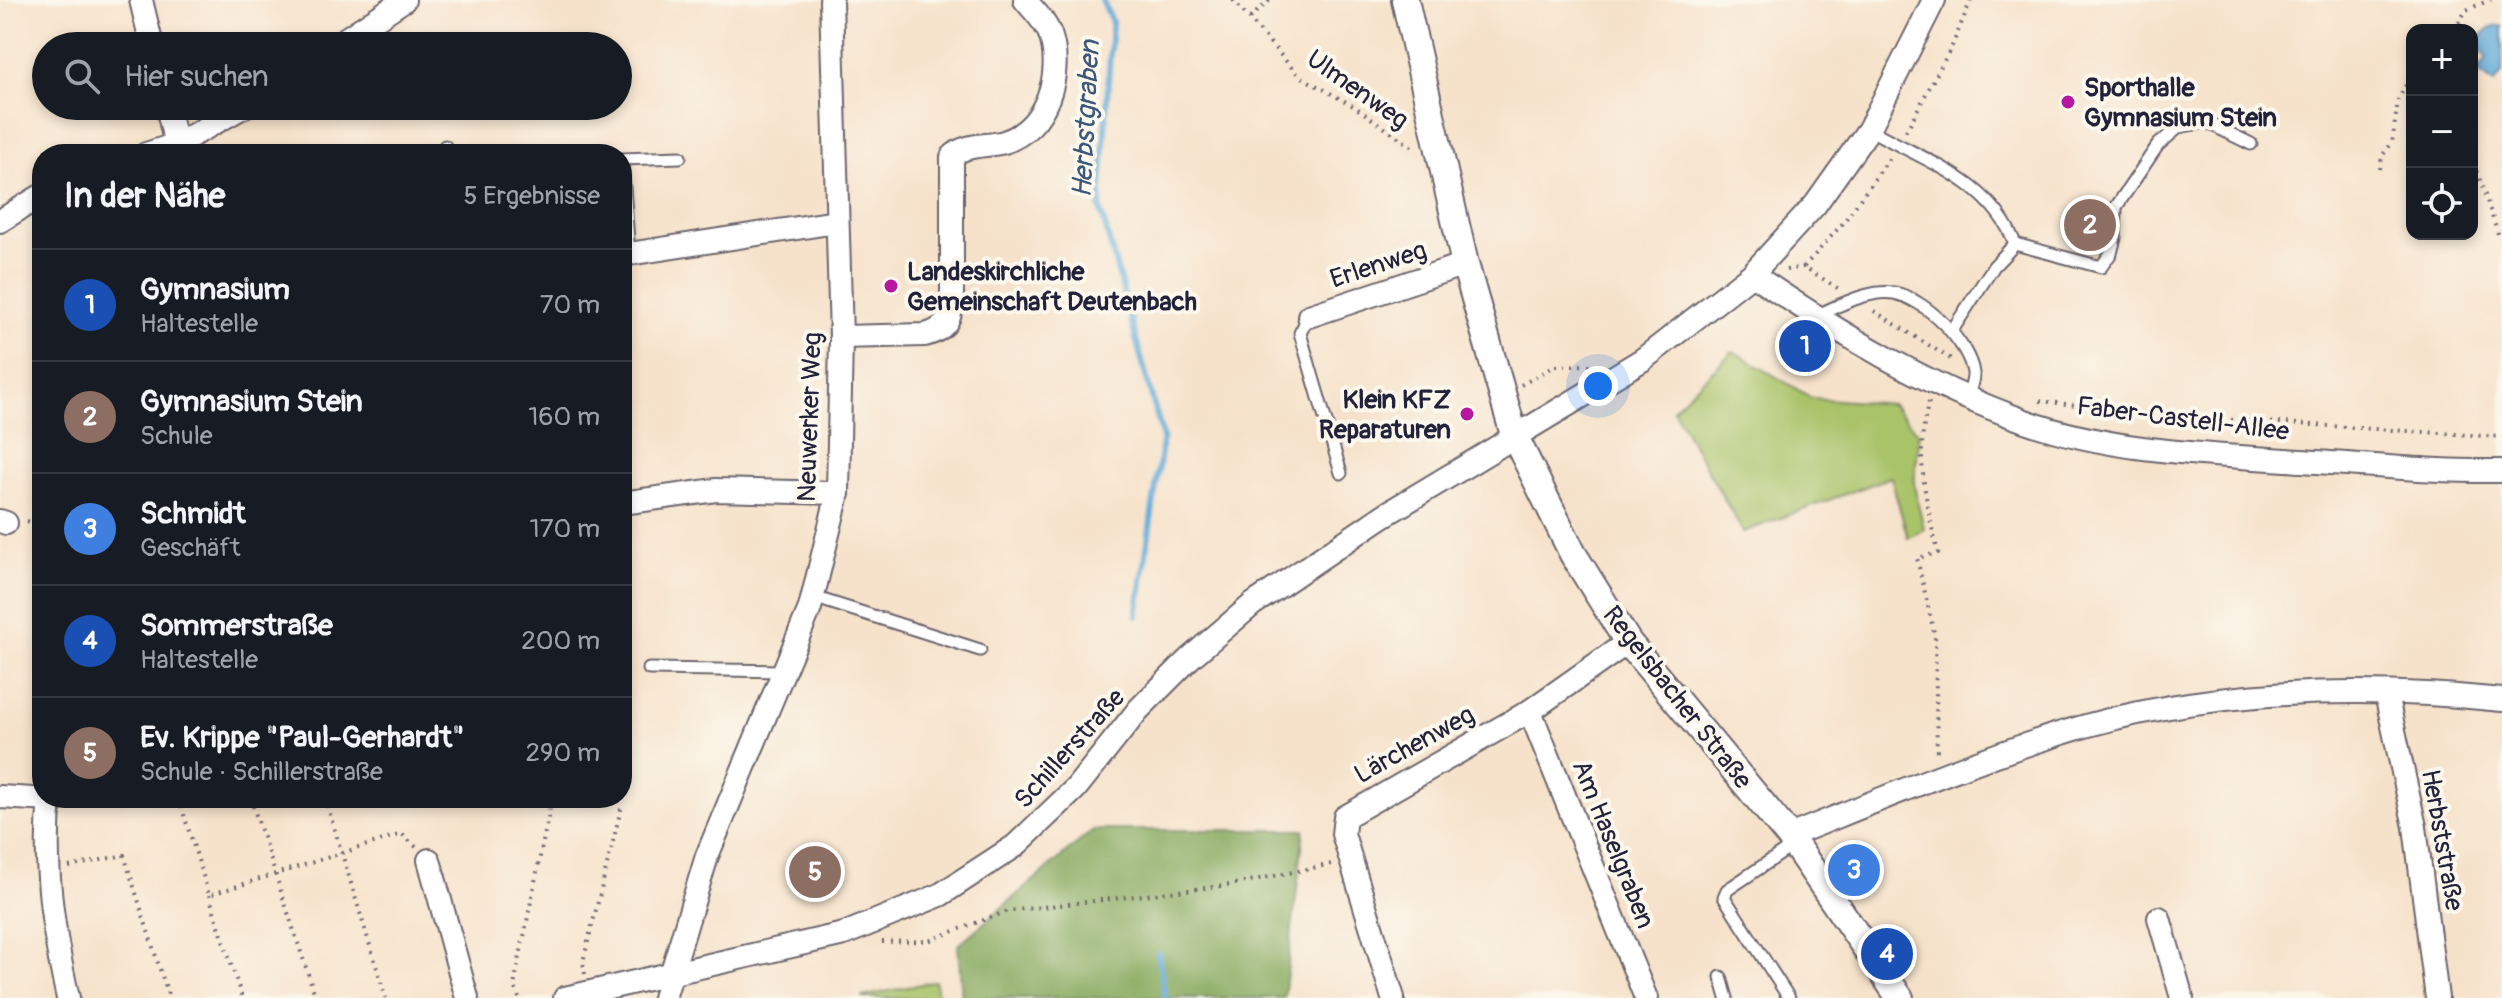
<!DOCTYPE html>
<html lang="de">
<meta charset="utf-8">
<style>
body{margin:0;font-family:Pangolin,sans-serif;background:#242831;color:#f1f3f6}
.controls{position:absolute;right:24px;top:24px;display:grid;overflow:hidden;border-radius:16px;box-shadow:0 4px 12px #0003}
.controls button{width:72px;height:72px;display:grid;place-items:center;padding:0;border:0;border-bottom:2px solid #363941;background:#171b24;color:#f1f3f6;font:40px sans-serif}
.you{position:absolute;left:1598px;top:386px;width:28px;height:28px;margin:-20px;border:6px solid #fff;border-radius:50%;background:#1a73e8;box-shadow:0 0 0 12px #1a73e833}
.badge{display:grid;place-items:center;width:52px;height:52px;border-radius:50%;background:#d690ce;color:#fff;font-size:26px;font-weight:700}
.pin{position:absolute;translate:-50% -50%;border:4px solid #fff;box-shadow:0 2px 8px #0006}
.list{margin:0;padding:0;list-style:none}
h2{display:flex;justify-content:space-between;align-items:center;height:104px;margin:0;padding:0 32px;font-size:34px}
h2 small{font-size:26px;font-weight:400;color:#9ea1a6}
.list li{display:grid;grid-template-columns:52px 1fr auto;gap:24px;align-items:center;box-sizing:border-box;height:112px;padding:0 32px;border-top:2px solid #363941}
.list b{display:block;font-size:30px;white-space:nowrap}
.list p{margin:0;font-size:26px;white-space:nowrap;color:#9ea1a6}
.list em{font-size:26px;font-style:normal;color:#9ea1a6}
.icon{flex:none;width:44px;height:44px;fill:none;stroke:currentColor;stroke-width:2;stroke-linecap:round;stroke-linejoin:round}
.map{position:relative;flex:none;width:2502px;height:998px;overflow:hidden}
.search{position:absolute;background:#171b24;box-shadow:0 4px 12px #0003;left:32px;top:32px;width:600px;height:88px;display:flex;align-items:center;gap:20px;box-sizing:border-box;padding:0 28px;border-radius:44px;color:#9ea1a6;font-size:30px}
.panel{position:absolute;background:#171b24;box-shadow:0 4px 12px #0003;left:32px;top:144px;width:600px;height:664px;border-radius:32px}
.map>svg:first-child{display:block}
.green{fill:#a9c369;stroke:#667252;stroke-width:2}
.forest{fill:#86a95d;stroke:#54664c;stroke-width:2}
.water{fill:#60a9d7;stroke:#416689;stroke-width:2}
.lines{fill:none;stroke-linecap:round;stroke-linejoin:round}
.stream{stroke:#60a9d7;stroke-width:6}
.service-casing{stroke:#6c656d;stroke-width:15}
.minor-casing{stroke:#6c656d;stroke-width:26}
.tertiary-casing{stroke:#6c656d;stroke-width:30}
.path{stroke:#6c656d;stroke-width:4;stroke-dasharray:2 6;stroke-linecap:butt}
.service{stroke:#fff;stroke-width:11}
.minor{stroke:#fff;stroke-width:22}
.tertiary{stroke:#fff;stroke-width:26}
.poi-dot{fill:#b5179e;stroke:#fbf7ec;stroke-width:3}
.labels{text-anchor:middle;stroke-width:8;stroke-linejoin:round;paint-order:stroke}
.poi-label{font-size:26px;font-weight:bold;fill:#22223b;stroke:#fbf7ec;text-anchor:start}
.street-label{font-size:26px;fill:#22223b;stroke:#fbf7ec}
.water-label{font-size:28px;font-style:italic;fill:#3b5879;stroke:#fbf7ec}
</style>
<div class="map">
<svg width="2502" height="998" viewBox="0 0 2502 998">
<rect width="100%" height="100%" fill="#fbf7ec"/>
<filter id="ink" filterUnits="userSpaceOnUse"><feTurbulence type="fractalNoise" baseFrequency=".0125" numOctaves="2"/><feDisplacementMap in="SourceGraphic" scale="16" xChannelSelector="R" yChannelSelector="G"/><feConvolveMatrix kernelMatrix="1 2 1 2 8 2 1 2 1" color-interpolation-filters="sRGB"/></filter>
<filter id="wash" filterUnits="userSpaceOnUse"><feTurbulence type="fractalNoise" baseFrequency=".006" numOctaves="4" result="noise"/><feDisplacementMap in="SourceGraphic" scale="32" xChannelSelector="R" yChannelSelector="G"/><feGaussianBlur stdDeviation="1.8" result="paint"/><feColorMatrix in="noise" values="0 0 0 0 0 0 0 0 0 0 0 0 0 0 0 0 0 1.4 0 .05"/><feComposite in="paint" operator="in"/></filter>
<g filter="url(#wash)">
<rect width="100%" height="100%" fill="#f6e2ca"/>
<!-- green -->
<g class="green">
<path d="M1733,351L1812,398L1891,404L1919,433L1914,486L1924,529L1908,538L1891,477L1743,532L1673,409Z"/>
<path d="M935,981L939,998H862V997Z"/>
</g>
<!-- forest -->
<path class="forest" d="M1093,830H1304L1284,998H962L958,945Z"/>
<!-- water -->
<path class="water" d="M2502,25V74L2494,84L2478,71L2487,58L2478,48C2481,33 2486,26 2502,25Z"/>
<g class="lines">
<!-- stream -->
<g class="stream">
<path d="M1102,0L1112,22L1100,207L1163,438L1137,616"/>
<path d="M1158,954L1165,998"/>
</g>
</g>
</g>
<g filter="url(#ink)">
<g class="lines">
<defs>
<g id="service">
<path d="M1869,129C1924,161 1991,180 2015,244"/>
<path d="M445,146L449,154"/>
<path d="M622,159L680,157"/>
<path d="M622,160L629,254"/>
<path d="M1817,315C1839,306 1869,289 1894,293C1924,298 1969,342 1973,373C1974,380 1969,391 1968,397"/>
<path d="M1309,316L1300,333L1341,473"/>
<path d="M1953,329L1994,266L2015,244L2101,267L2111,253L2115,238L2116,207L2158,145L2179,127L2206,122L2251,144"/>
<path d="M813,597L980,650"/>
<path d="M649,669L784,671"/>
<path d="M1721,977L1727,998"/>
<path d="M1789,998L1724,897L1727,890L1795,844"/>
</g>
<g id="minor">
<path d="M141,0L152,46"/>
<path d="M335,46L404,0"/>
<path d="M167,106L178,154"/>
<path d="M146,154L177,144L245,106"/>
<path d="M0,221L42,195"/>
<path d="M622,255L836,222"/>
<path d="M1752,274C1838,333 1927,386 2025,421C2111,452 2211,455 2301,461C2368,465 2435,472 2502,471"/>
<path d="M1309,316L1465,264"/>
<path d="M841,337L925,335C943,330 950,322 952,304V157C965,143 987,147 1004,142C1046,129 1064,74 1050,34C1045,21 1034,11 1025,0"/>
<path d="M622,503L716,490L838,493"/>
<path d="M0,521L6,523"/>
<path d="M2386,694L2415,827L2437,998"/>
<path d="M1530,711L1646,998"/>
<path d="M0,797L50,800"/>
<path d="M50,798C43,866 53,932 68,998"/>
<path d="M1789,836C1879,800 1969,762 2062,733C2200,689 2359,685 2502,700"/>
<path d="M429,860L467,998"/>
<path d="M2159,918L2182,998"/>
<path d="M565,998L844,934L940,895L1015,846L1076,788L1139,709L1190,658L1253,604L1383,516L1642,360L1752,274L1815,205L1869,129L1934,0"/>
<path d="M664,998L707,856L810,608L838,493L841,337L831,0"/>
<path d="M1393,998L1343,834L1345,817L1530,711L1628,642"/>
</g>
<path id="tertiary" d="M1405,0L1465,264L1514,435L1573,554L1628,642L1789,836L1900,998"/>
</defs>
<!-- service casing -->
<use href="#service" class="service-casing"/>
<!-- minor casing -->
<use href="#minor" class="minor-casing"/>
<!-- tertiary casing -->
<use href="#tertiary" class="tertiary-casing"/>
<!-- path -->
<g class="path">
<path d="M1233,0L1298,75L1355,107L1415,149"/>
<path d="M1250,18L1270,0"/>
<path d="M2455,30L2466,10L2490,0"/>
<path d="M1906,131L1952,46L1971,0"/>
<path d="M2472,156L2498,234"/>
<path d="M2380,169L2382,156L2392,143L2398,100L2408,81L2412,63"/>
<path d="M1804,267L1843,223L1891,156"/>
<path d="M1786,270L1804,267L1839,289"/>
<path d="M1874,311L1951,359"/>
<path d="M1521,385L1555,366L1592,365"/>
<path d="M2040,401L2172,416L2502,437"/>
<path d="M1929,402C1914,453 1926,502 1938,553L1917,558L1935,637L1937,755"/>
<path d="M27,521L42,525"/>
<path d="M325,798L386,998"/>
<path d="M179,799L209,895L402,834L416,847"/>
<path d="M253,806L316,998"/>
<path d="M69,867L124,855L169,998"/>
<path d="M209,895L242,998"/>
<path d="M882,942L928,941L1008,911L1230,885L1332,864"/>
<path d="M585,974L583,962L622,805"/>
<path d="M519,998L514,986L550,807"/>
</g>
<!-- service -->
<use href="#service" class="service"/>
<!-- minor -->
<use href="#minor" class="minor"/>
<!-- tertiary -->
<use href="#tertiary" class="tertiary"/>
</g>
</g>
<!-- markers -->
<g class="poi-dot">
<circle cx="2068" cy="102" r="8"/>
<circle cx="891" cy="286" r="8"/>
<circle cx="1467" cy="414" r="8"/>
</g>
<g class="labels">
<!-- poi labels -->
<g class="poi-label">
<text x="2084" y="96">Sporthalle<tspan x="2084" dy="30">Gymnasium Stein</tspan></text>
<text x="907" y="280">Landeskirchliche<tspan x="907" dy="30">Gemeinschaft Deutenbach</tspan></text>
<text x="1451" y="408" text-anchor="end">Klein KFZ<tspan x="1451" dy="30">Reparaturen</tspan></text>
</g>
<!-- street labels -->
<g class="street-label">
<text transform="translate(1358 89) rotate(35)" y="9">Ulmenweg</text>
<text transform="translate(1378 264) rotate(-18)" y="9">Erlenweg</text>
<text transform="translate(809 417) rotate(-88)" y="9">Neuwerker Weg</text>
<text transform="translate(2183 418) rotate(7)" y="9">Faber-Castell-Allee</text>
<text transform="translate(1678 697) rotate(52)" y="9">Regelsbacher Straße</text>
<text transform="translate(1414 744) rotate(-29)" y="9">Lärchenweg</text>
<text transform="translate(1069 748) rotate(-48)" y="9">Schillerstraße</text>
<text transform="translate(2443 840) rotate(80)" y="9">Herbststraße</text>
<text transform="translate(1614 844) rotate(68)" y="9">Am Haselgraben</text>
</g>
<!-- water labels -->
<g class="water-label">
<text transform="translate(1085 119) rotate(-87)" y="10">Herbstgraben</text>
</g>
</g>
</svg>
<div class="controls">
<button>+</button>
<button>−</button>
<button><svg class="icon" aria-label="locate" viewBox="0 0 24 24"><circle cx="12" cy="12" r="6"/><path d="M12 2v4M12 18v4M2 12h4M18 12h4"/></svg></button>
</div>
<div class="you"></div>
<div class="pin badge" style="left:1805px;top:346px;background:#1a4fb4">1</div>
<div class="pin badge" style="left:2090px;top:225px;background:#8d6e63">2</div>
<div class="pin badge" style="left:1854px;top:870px;background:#3f7fe0">3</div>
<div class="pin badge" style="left:1887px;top:954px;background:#1a4fb4">4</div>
<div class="pin badge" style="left:815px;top:872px;background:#8d6e63">5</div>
<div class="search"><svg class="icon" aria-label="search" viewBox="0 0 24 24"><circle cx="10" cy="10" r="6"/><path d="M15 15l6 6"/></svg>Hier suchen</div>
<section class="panel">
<h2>In der Nähe<small>5 Ergebnisse</small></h2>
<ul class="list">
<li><span class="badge" style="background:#1a4fb4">1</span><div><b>Gymnasium</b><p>Haltestelle</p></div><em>70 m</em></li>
<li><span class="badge" style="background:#8d6e63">2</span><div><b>Gymnasium Stein</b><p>Schule</p></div><em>160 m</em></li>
<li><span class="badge" style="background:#3f7fe0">3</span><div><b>Schmidt</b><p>Geschäft</p></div><em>170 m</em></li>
<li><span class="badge" style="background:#1a4fb4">4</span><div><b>Sommerstraße</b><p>Haltestelle</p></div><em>200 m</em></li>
<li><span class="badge" style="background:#8d6e63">5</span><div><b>Ev. Krippe &quot;Paul-Gerhardt&quot;</b><p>Schule · Schillerstraße</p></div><em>290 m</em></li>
</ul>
</section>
</div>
